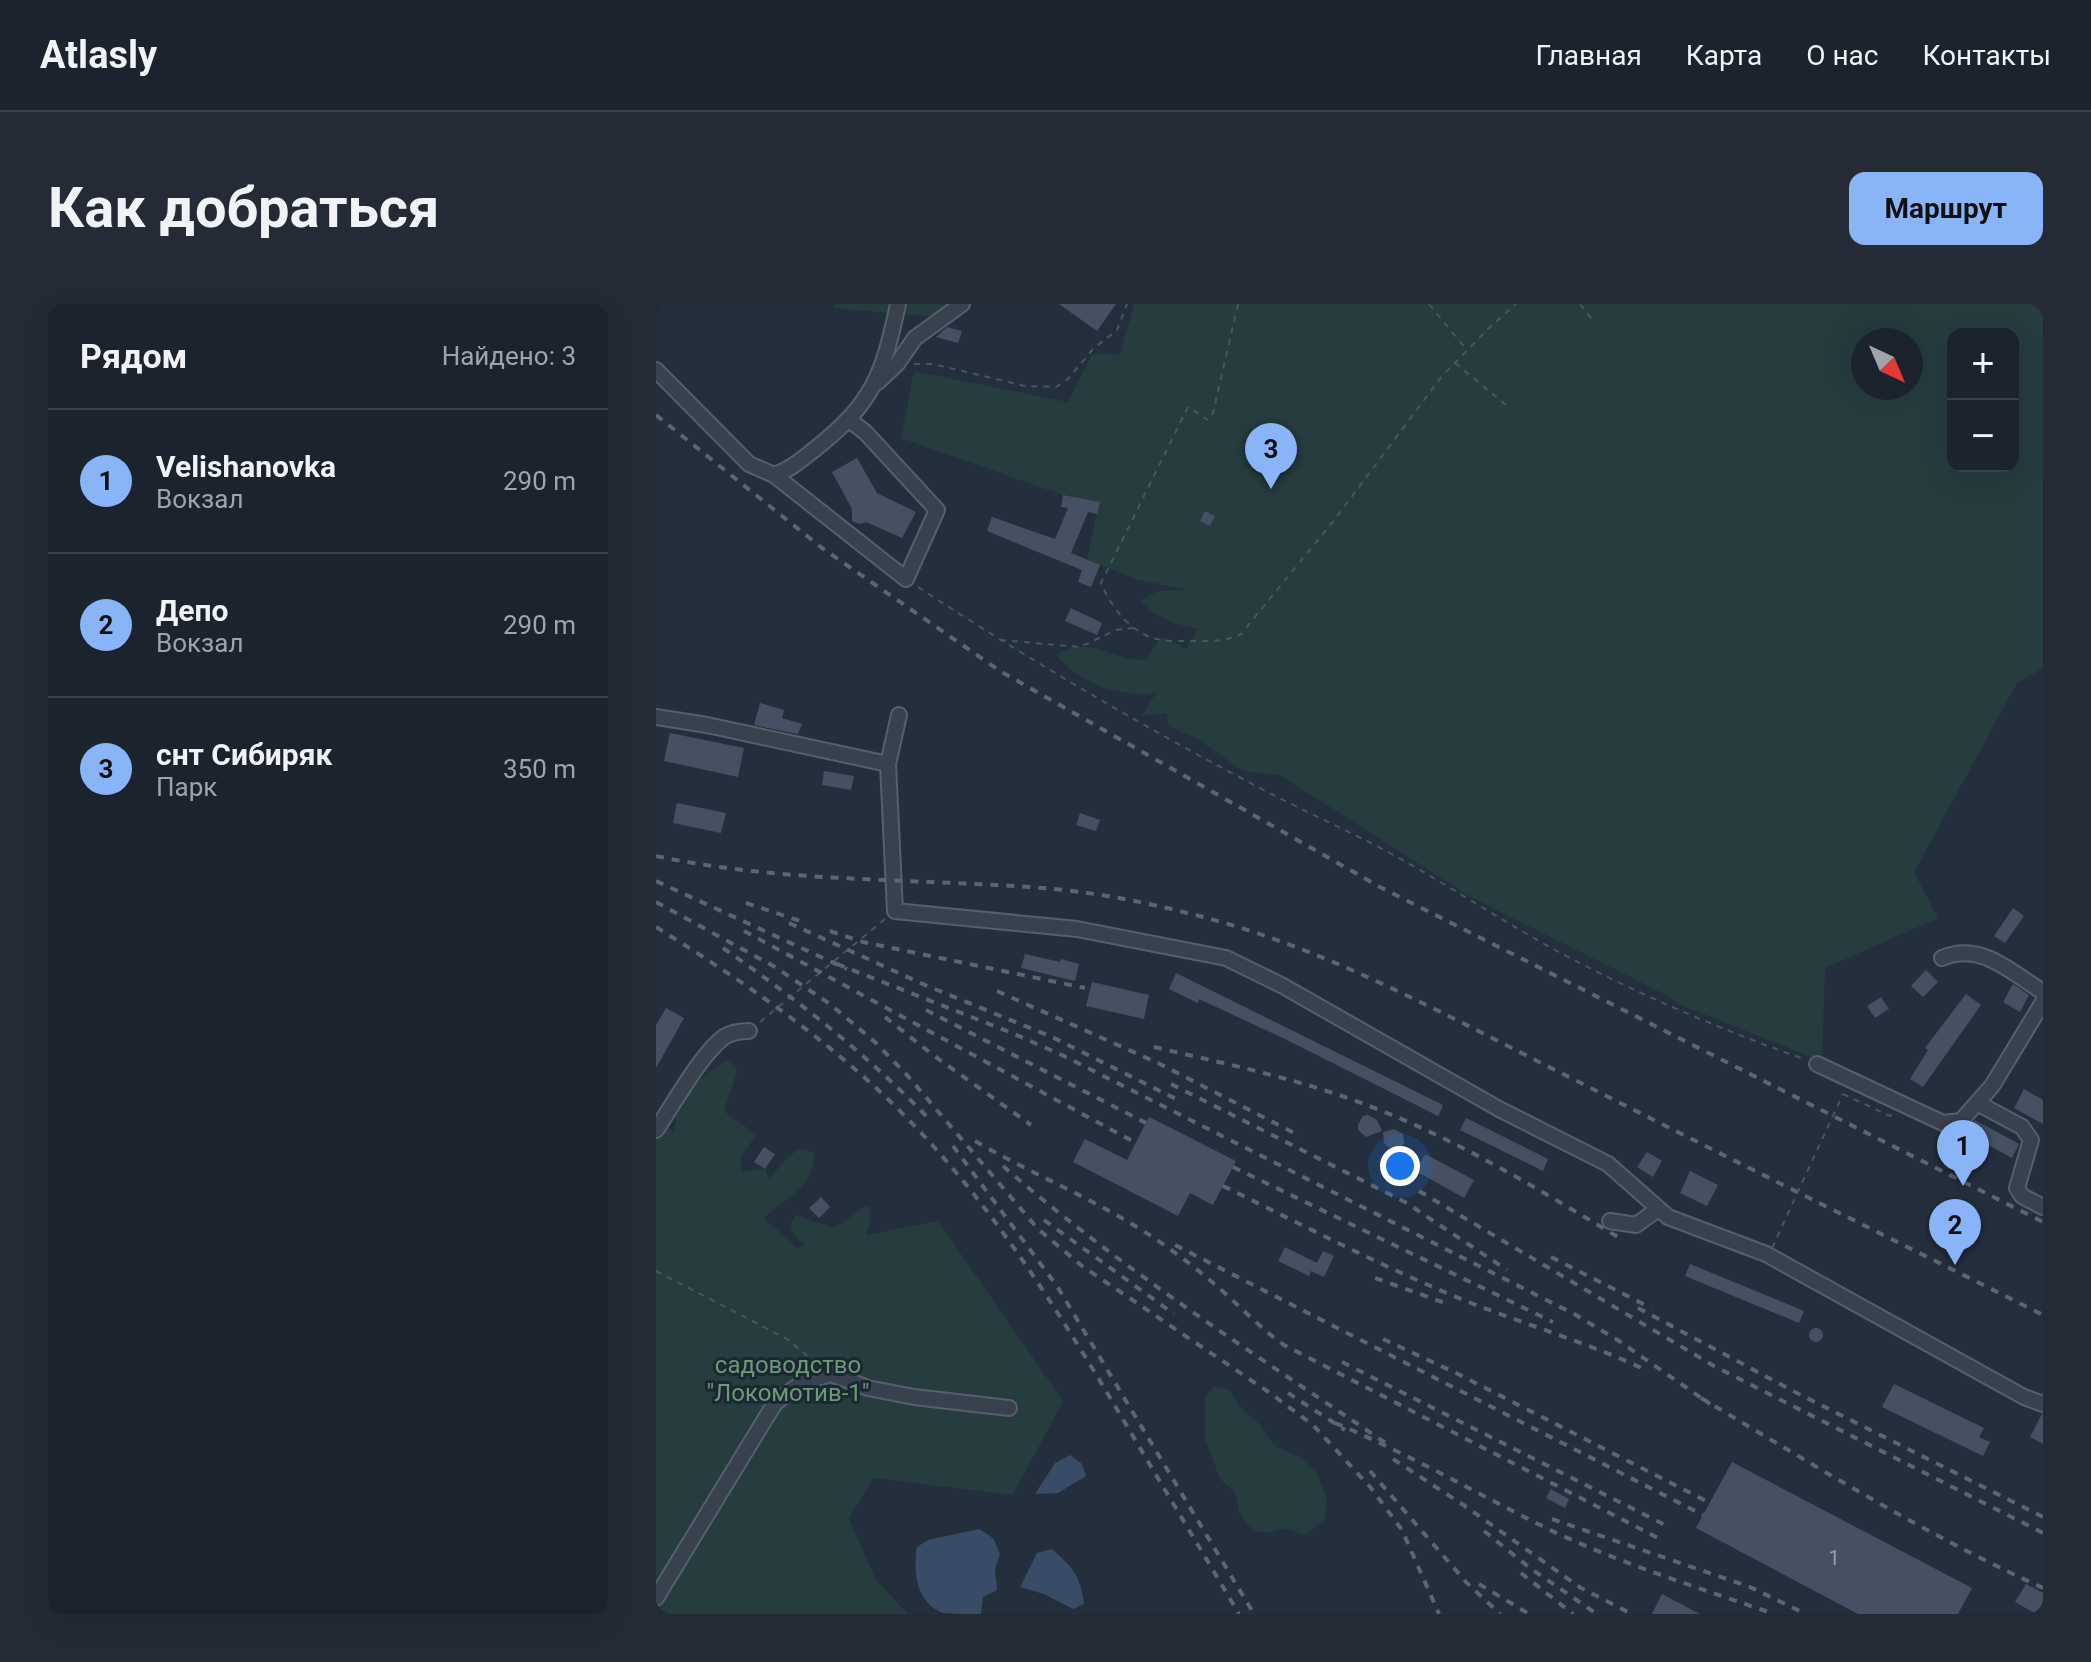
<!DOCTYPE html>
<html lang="ru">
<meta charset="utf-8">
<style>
body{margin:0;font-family:Roboto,sans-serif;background:#242b36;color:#f1f3f6}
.controls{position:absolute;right:24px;top:24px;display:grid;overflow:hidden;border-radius:16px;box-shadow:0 8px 32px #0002}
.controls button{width:72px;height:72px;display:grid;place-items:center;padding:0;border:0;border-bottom:2px solid #39404a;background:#1b232e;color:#f1f3f6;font:40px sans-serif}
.compass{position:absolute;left:1195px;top:24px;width:72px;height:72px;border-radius:50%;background:#1b232e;box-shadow:0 8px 32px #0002;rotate:136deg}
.you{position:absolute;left:744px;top:862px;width:28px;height:28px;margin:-20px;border:6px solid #fff;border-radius:50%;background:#1a73e8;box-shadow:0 0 0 12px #1a73e833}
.badge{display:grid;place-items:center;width:52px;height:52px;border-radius:50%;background:#8ab4f8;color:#111;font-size:26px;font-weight:700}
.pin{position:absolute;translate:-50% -66px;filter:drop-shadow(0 2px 4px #0008)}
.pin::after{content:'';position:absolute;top:42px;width:28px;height:24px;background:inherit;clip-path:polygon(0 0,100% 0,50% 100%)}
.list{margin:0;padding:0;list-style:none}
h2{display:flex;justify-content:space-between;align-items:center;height:104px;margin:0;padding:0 32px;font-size:34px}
h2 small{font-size:26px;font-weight:400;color:#a0a4aa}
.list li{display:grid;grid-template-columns:52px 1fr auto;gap:24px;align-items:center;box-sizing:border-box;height:144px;padding:0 32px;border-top:2px solid #39404a}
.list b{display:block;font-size:30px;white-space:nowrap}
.list p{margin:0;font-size:26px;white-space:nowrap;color:#a0a4aa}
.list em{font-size:26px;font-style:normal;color:#a0a4aa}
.map{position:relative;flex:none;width:1387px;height:1310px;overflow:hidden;border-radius:16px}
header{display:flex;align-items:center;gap:48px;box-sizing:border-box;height:112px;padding:0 40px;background:#1b232e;border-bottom:2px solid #39404a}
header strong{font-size:38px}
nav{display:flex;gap:44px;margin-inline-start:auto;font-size:28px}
.intro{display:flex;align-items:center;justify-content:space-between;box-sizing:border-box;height:192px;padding:0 48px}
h1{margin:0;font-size:56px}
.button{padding:20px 36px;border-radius:16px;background:#8ab4f8;color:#111;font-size:28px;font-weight:700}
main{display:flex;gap:48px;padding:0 48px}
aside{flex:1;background:#1b232e;border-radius:16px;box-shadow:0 8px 32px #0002}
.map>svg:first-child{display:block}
.green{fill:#263c3f;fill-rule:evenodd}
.water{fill:#394c67}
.building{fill:#455162}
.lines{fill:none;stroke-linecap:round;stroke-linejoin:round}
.minor-casing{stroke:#565f6c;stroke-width:18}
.path{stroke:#44595c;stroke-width:2;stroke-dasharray:6 6;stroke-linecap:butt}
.minor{stroke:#38414e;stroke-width:14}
.rail{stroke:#5a6575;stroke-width:4;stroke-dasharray:8 8;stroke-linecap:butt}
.path-bridge{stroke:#44595c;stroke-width:2;stroke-dasharray:6 6;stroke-linecap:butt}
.labels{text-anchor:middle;stroke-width:6;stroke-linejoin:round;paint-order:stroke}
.number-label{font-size:20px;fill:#98a1af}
.park-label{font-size:24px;fill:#6b9a76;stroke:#1d2633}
</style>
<header>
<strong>Atlasly</strong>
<nav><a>Главная</a><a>Карта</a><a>О нас</a><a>Контакты</a></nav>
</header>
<div class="intro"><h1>Как добраться</h1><a class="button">Маршрут</a></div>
<main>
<aside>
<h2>Рядом<small>Найдено: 3</small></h2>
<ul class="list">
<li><span class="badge">1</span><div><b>Velishanovka</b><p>Вокзал</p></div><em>290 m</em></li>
<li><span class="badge">2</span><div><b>Депо</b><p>Вокзал</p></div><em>290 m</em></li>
<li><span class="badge">3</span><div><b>снт Сибиряк</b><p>Парк</p></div><em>350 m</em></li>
</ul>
</aside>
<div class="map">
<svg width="1387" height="1310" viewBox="0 0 1387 1310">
<rect width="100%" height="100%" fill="#242f3e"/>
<!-- green -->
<g class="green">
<path d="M178,0H301L300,15L177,4Z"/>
<path d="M478,0H1387V364L1361,379L1258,568L1282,614L1169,664L1166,757L1022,700L1016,694L813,592L624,471L587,467L543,436L512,422L511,409L486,412L500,389C458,392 428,382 400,351C405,348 413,344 419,343C443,340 465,358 490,356L505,333L530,345L542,325C520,321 500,314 485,297L502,287L530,286L480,275L431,256L443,198L407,191L245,134L258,67L412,98L436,50L464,51ZM1297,30H1357V162H1297ZM1207,36H1255V84H1207Z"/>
<path d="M71,756L81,764C79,780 72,792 68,807C79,817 90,820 99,832L84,855L86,868L109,865L113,875L131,854L143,845L158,848C160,882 131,893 108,914L141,944L150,941L141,935L134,923L139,911L178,924L212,901L215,914L210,931L282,917L407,1097L357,1191L217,1174L193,1215L220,1276L252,1310H0V836L10,823L17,828C23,815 18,815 20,804C23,789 58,764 71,756Z"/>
<path d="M558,1082L574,1086L584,1103L602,1119L619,1142L643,1153L660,1167L671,1194L669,1215L650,1231L628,1225L614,1229L600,1227L591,1221L583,1207L579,1188L564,1175L549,1135V1093Z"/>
</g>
<!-- water -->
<g class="water">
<path d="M414,1151L426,1160L430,1172L402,1189L379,1190L399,1159Z"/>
<path d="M323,1225L337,1234L344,1250L339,1265L341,1286L327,1293L325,1310C314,1310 296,1310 287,1309C260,1299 257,1267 261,1243L272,1236Z"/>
<path d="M396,1245C416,1263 425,1272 428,1300L417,1305L388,1290L364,1283L381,1249Z"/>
</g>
<!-- building -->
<g class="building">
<path d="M403,0H460L441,27Z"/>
<path d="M291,23L306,27L302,39L280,33Z"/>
<path d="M201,154L221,189L260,208L246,234L210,218L203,220L196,217V205L176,168Z"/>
<path d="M407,191L444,198L441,210L432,208L415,249L444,261L435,283L422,278L426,266L331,227L336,213L399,235L412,204L405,203Z"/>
<path d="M549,207L559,212L554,222L544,217Z"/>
<path d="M415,304L446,319L441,331L409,317Z"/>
<path d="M104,399L128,406L126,414L146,420L142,430L98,421Z"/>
<path d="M14,429L88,444L82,473L8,457Z"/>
<path d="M168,467L198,472L195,486L166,481Z"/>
<path d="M21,499L70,509L65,529L17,519Z"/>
<path d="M424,509L444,516L440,527L420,521Z"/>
<path d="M1357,604L1368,612L1349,639L1338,632Z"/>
<path d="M369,650L404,658L405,655L423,660L419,677L365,664Z"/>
<path d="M1270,666L1282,678L1267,693L1255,682Z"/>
<path d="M520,669L787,801L785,806L782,812L629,735L543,695L542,699L513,685Z"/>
<path d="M436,678L493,691L488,715L430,702Z"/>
<path d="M1357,680L1373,691L1364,708L1347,698Z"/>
<path d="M1310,690L1325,701L1267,783L1254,775L1272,746L1269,744Z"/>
<path d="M1225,693L1233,705L1219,714L1211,702Z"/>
<path d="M10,704L28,714L0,764V721Z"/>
<path d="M1368,785L1387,796V820L1358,804Z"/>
<path d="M712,811L721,816L726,827L710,833L702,826V821L707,812Z"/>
<path d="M493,813L580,857L557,901L534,889L522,912L417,858L429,835L471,856Z"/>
<path d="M810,814L892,855L887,867L804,826Z"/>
<path d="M1319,816L1363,840L1356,854L1310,829Z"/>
<path d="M738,825L747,830L748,840L741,846H736L728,839L727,828Z"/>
<path d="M108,843L119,850L109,865L98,858Z"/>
<path d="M991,848L1006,857L997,873L981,863Z"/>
<path d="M769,850L818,876L808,894L760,867Z"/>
<path d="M1034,867L1062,881L1051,902L1024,889Z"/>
<path d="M165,893L174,903L163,914L153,904Z"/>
<path d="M629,943L661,959L667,947L678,952L668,973L655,967L653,972L622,957Z"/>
<path d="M1034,960L1148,1007L1143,1019L1029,972Z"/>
<circle cx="1160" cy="1031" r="7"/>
<path d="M1238,1080L1328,1124L1323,1133L1334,1138L1327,1152L1226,1103Z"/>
<path d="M1386,1110H1387V1140L1374,1133Z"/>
<path d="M1076,1158L1316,1284L1302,1310H1202L1040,1224Z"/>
<path d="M895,1185L913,1195L909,1204L890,1194Z"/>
<path d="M1370,1280L1387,1289V1310H1380L1359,1298Z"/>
<path d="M1006,1290L1044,1310H996Z"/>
</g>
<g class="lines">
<defs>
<g id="minor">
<path d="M0,66L93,160L118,171C134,166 146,155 159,145C217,99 227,71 242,0"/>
<path d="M222,78L241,60L259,34L306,0"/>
<path d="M118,171L250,275L281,206L209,128L193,116"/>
<path d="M0,413L51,421L232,460L243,411"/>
<path d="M232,460L239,607L421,625L570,654L627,682L843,805L952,860L1012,913L1110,950L1368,1093L1387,1100"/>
<path d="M1286,654C1324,637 1355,668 1387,688"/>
<path d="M1161,760L1287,819L1305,817L1336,782L1387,698"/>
<path d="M1323,800L1366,823L1375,836L1361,884L1366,892L1387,903"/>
<path d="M0,826C17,801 45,750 68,733C76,728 83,727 93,727"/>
<path d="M954,917L980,921L1002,905"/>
<path d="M0,1294L119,1099L147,1078L175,1070L212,1084L258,1093L353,1104"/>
</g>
</defs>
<!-- minor casing -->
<use href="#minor" class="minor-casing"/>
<!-- path -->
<g class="path">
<path d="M582,0L557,109L552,116L532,103L445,279C454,301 473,327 497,334C509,338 528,337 542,337C558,337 571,337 585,330L679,215L786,72L833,24L860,0"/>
<path d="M773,0L810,45"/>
<path d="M924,0L939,19"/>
<path d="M799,59L850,101"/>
<path d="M258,60H277L369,82L400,83L412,75L437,45L461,26L471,0"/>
<path d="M262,283C372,355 486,422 602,483C645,506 689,525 732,548C789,579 843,615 899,646C979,689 1063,725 1148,755"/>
<path d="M344,336L424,343L460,326L477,324"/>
<path d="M104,718L229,615"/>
<path d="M1187,790L1234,812L1236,810"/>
<path d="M0,967L131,1035L161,1060"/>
</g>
<!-- minor -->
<use href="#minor" class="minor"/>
<!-- rail -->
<g class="rail">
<path d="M0,111L166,244L344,367L724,583L1387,918"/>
<path d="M0,552C127,579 257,574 386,584C440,588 494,599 547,613C678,647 800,717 921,777C1076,856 1232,933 1387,1011"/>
<path d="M0,577L191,665"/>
<path d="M0,598L119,663L174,700L220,739L251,771L382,925L426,962L614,1089L657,1121L715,1184L746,1226L783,1310"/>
<path d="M90,599L144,617"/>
<path d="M133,619L269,681L396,733L526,798"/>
<path d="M0,623C85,676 169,733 241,804C332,894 400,1003 465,1112C504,1178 544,1244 583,1310"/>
<path d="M88,627L480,839"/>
<path d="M174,627L207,638L429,684"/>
<path d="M67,644C140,695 211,750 273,815"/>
<path d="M181,660L356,729L408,752L920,1011L963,1037L1054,1100"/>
<path d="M341,687L502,759L644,832"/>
<path d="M270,706L490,819"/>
<path d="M229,713L277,751L375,821"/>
<path d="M498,743C575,761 653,777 726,807C809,840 885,887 962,933"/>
<path d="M515,780L749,898L851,966"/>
<path d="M319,837C379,872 444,897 501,936C523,951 545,968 564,985C587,1005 604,1024 628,1041L1006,1236"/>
<path d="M297,842L401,982L598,1310"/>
<path d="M347,862C467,967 602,1052 734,1142"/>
<path d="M577,863L897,1018"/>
<path d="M567,882C649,922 730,965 815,999C874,1022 935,1040 992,1067"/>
<path d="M763,887L1058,1062L1387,1229"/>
<path d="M388,916L518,1010"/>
<path d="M519,941L1047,1211"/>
<path d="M895,953L995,1004"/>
<path d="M719,974L789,999"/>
<path d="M982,1004L1139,1088L1387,1213"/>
<path d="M727,1035L800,1069L1054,1199"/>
<path d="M686,1058L1013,1223"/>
<path d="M632,1089L689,1126"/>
<path d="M1045,1094C1158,1161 1268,1230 1387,1284"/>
<path d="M679,1119C751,1149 818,1188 888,1223C962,1259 1041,1283 1118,1310"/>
<path d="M737,1155L806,1200L925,1284L976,1310"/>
<path d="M714,1167L810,1278L844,1310"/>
<path d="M896,1215L1094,1283L1150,1310"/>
<path d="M828,1227L874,1264L941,1310"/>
<path d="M865,1269L917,1310"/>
<path d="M823,1280L873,1310"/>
</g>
<!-- path-bridge -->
<path class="path-bridge" d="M1116,944L1187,790"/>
</g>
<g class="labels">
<!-- number labels -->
<g class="number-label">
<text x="1178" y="1261">1</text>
</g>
<!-- park labels -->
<g class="park-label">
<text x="132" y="1069">садоводство<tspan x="132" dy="28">"Локомотив-1"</tspan></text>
</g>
</g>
</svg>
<div class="controls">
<button>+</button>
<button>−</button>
</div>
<svg class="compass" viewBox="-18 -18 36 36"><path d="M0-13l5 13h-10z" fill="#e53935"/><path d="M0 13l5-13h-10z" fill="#a0a4aa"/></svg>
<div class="you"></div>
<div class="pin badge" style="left:1307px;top:882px">1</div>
<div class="pin badge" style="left:1299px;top:961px">2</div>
<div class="pin badge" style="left:615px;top:185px">3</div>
</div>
</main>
